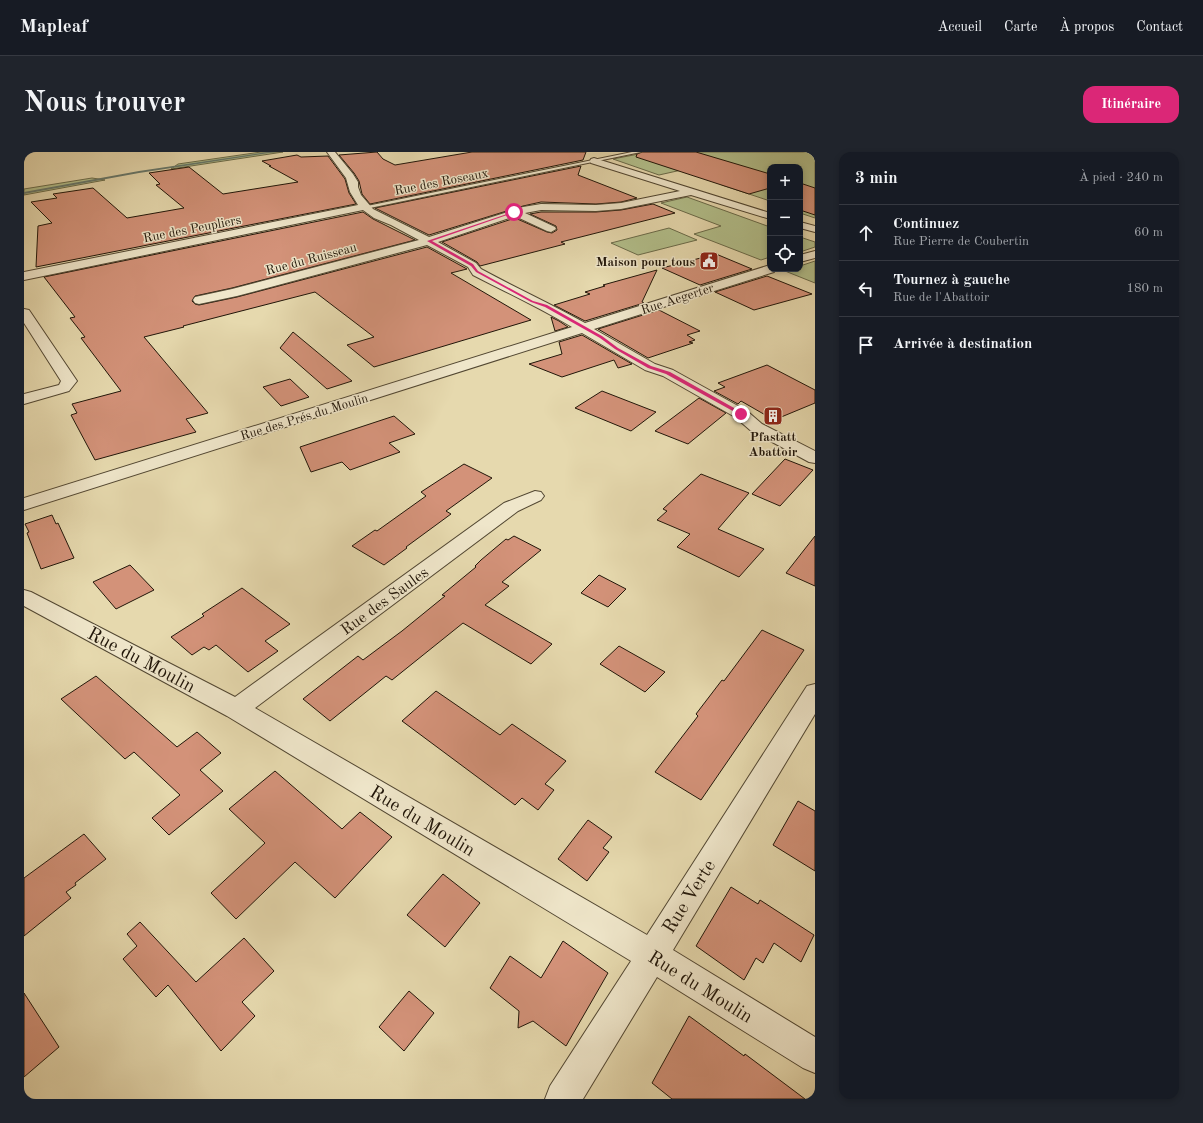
<!DOCTYPE html>
<html lang="fr">
<meta charset="utf-8">
<style>
body{margin:0;font-family:"Old Standard TT",serif;background:#20242c;color:#f1f3f6}
.controls{position:absolute;right:12px;top:12px;display:grid;overflow:hidden;border-radius:8px;box-shadow:0 2px 6px #0003}
.controls button{width:36px;height:36px;display:grid;place-items:center;padding:0;border:0;border-bottom:1px solid #363941;background:#171b24;color:#f1f3f6;font:20px sans-serif}
.stop{position:absolute;width:12px;height:12px;margin:-9px;border:3px solid #db2777;border-radius:50%;background:#fff}
.stop.end{background:#db2777;border-color:#fff;box-shadow:0 1px 4px #0008}
.list{margin:0;padding:0;list-style:none}
h2{display:flex;justify-content:space-between;align-items:center;height:52px;margin:0;padding:0 16px;font-size:17px}
h2 small{font-size:13px;font-weight:400;color:#9ea1a6}
.list li{display:grid;grid-template-columns:26px 1fr auto;gap:12px;align-items:center;box-sizing:border-box;height:56px;padding:0 16px;border-top:1px solid #363941}
.list b{display:block;font-size:15px;white-space:nowrap}
.list p{margin:0;font-size:13px;white-space:nowrap;color:#9ea1a6}
.list em{font-size:13px;font-style:normal;color:#9ea1a6}
.icon{flex:none;width:22px;height:22px;fill:none;stroke:currentColor;stroke-width:2;stroke-linecap:round;stroke-linejoin:round}
.map{position:relative;flex:none;width:791px;height:947px;overflow:hidden;border-radius:12px}
header{display:flex;align-items:center;gap:24px;box-sizing:border-box;height:56px;padding:0 20px;background:#171b24;border-bottom:1px solid #363941}
header strong{font-size:19px}
nav{display:flex;gap:22px;margin-inline-start:auto;font-size:14px}
.intro{display:flex;align-items:center;justify-content:space-between;box-sizing:border-box;height:96px;padding:0 24px}
h1{margin:0;font-size:28px}
.button{padding:10px 18px;border-radius:12px;background:#db2777;color:#fff;font-size:14px;font-weight:700}
main{display:flex;gap:24px;padding:0 24px}
aside{flex:1;background:#171b24;border-radius:12px;box-shadow:0 2px 6px #0003}
.map>svg:first-child{display:block}
.green{fill:#b3c08c;stroke:#6a6b4a}
.lines{fill:none;stroke-linecap:round;stroke-linejoin:round}
.stream{fill:#67786b;fill-rule:evenodd}
.building{fill:#d39279;stroke:#211609}
.lane-casing{stroke:#524732;stroke-width:2}
.street-casing{stroke:#524732;stroke-width:2}
.lane{fill:#efe6ca;fill-rule:evenodd}
.street{fill:#efe6ca;fill-rule:evenodd}
.route{fill:#db2777}
.labels{text-anchor:middle;stroke-width:3;stroke-linejoin:round;paint-order:stroke}
.far-street-label{font-size:13px;fill:#211609;stroke:#efe6ca}
.far-poi-label{font-size:13px;font-weight:bold;fill:#211609;stroke:#efe6ca;text-anchor:end}
.street-label{font-size:16px;fill:#211609;stroke:#efe6ca}
.near-street-label{font-size:19px;fill:#211609;stroke:#efe6ca}
</style>
<header>
<strong>Mapleaf</strong>
<nav><a>Accueil</a><a>Carte</a><a>À propos</a><a>Contact</a></nav>
</header>
<div class="intro"><h1>Nous trouver</h1><a class="button">Itinéraire</a></div>
<main>
<div class="map">
<svg width="791" height="947" viewBox="0 0 791 947">
<rect width="100%" height="100%" fill="#e6d9ae"/>
<filter id="stains"><feTurbulence type="fractalNoise" baseFrequency=".005" numOctaves="4"/><feColorMatrix values="0 0 0 0 .2 0 0 0 0 .09 0 0 0 0 .02 0 0 0 .5 -.17"/></filter>
<radialGradient id="worn" r=".72"><stop offset=".6" stop-color="#630" stop-opacity="0"/><stop offset="1" stop-color="#630" stop-opacity=".3"/></radialGradient>
<!-- green -->
<g class="green">
<path d="M237,0H259L147,17L154,12Z"/>
<path d="M625,0H791V66L776,61V15H746V49L698,33L671,15L635,23L589,7Z"/>
<path d="M68,26L81,28L0,43V37Z"/>
<path d="M663,45L746,75V105L737,108L670,82L697,74L637,51Z"/>
<path d="M645,76L673,88L614,103L587,91Z"/>
<path d="M776,85L791,90V95L776,100Z"/>
<path d="M791,109V131L761,119L776,117V114Z"/>
</g>
<g class="lines">
<!-- stream -->
<path class="stream" d="M243,0H252L115,21L0,42V40L115,19Z"/>
</g>
<!-- building -->
<g class="building">
<path d="M353,0L359,7L371,13L448,0H562L559,8L346,52L338,42L335,29L330,21L315,3Z"/>
<path d="M618,0H672L746,22V36L725,42L612,5L613,2Z"/>
<path d="M273,3L277,5L304,4L321,27L325,41L332,52L12,115L14,74L28,71L7,50L33,46L29,42L69,36L103,66L160,56L132,33L136,32L125,21L165,15L199,42L274,30L245,14H247L238,9Z"/>
<path d="M557,14L554,23L613,46L597,50L572,52L517,50L499,54L405,83L351,56Z"/>
<path d="M776,31L791,36V63L776,58Z"/>
<path d="M629,52L651,61L537,90L541,92L456,114L453,110L418,90L491,66L523,80L528,81L533,78L532,74L506,62L517,60H572L597,58Z"/>
<path d="M339,60L349,67L391,88L208,136L171,144L168,149L171,152L175,153L213,145L403,95L443,117L427,121L507,168L350,215L323,193L350,185L291,140L159,174L160,175L120,185L184,261L162,267L172,280L71,308L47,263L53,261L48,252L97,239L57,186L61,185L46,166L51,165L20,125Z"/>
<path d="M692,102L728,117L676,133L638,116Z"/>
<path d="M633,118L618,150L620,151L561,169L530,153L566,142L561,140L581,134L579,133Z"/>
<path d="M743,124L788,142L730,158L691,140Z"/>
<path d="M635,158L676,179L663,183L671,188L665,190L669,191L624,206L574,177Z"/>
<path d="M527,165L535,169L544,175L531,179Z"/>
<path d="M269,180L328,229L303,237L256,196Z"/>
<path d="M558,183L608,212L594,216L590,208L538,225L505,212L538,202L535,190Z"/>
<path d="M743,213L791,238V251L750,268L717,249L714,252L690,239L701,235L694,231Z"/>
<path d="M266,227L285,245L257,254L239,235Z"/>
<path d="M578,239L632,260L607,279L551,256Z"/>
<path d="M675,246L702,261L664,292L631,279Z"/>
<path d="M370,264L391,282L365,291L376,300L326,318L318,310L287,320L276,295Z"/>
<path d="M761,307L789,318L756,354L728,342Z"/>
<path d="M440,312L468,326L422,359L427,362L382,395L383,396L360,413L328,394L351,378L353,379L402,344L397,340Z"/>
<path d="M677,322L725,341L694,377L740,397L715,425L653,395L666,382L633,368L643,359L639,357Z"/>
<path d="M28,363L32,372L34,371L50,406L17,417L3,381L5,380L1,372Z"/>
<path d="M490,384L517,398L478,430L485,434L461,453L528,492L507,512L439,471L368,528L362,524L306,569L279,547L334,504L339,508L378,479L421,444L418,443L452,415L451,414L457,408L482,387L484,388Z"/>
<path d="M791,384V434L762,421Z"/>
<path d="M106,413L130,438L92,457L69,430Z"/>
<path d="M575,423L602,437L584,455L557,441Z"/>
<path d="M218,436L266,472L241,489L254,499L224,520L192,493L185,498L180,495L168,503L147,485L180,464L178,462Z"/>
<path d="M738,478L780,498L677,648L631,620L674,564L672,562L698,528L700,529Z"/>
<path d="M595,494L641,520L621,540L576,512Z"/>
<path d="M72,524L153,595L173,580L197,601L176,618L199,639L145,683L128,666L156,643L110,600L101,607L37,547Z"/>
<path d="M412,539L476,583L488,572L542,609L521,632L530,638L514,658L498,646L491,653L378,569Z"/>
<path d="M251,619L318,677L336,660L368,685L311,746L271,710L212,767L187,741L241,691L205,657Z"/>
<path d="M774,649L791,659V719L749,693Z"/>
<path d="M564,668L588,685L579,696L585,700L563,729L534,707Z"/>
<path d="M60,682L82,707L51,731L52,733L42,740L47,746L0,784V726Z"/>
<path d="M419,722L456,751L421,795L383,763Z"/>
<path d="M707,735L734,752L736,748L790,783L777,810L750,791L739,811L732,806L720,828L672,794Z"/>
<path d="M116,770L172,830L220,786L250,819L218,850L231,864L197,899L144,833L132,845L99,807L113,794L103,782Z"/>
<path d="M539,789L584,821L542,894L509,869L494,876L495,859L466,836L486,804L517,826Z"/>
<path d="M385,839L410,861L380,899L355,875Z"/>
<path d="M0,841L35,895L0,925Z"/>
<path d="M665,864L720,904L721,902L781,947H648L628,931Z"/>
</g>
<g class="lines">
<defs>
<path id="lane" d="M608,0H617L341,57L338,55Z"/>
<g id="street">
<path d="M303,0H311L329,22L334,30V35L337,43L349,57L405,85L499,55L517,52L572,53L597,51L656,39L567,11L566,9L567,7L570,6L746,61V67L667,43L597,57L572,59L517,58L501,61L531,75L532,77L527,80L523,79L491,64L414,90L452,111L457,117C492,136 527,152 561,171L746,113V117H752L750,120L570,177L631,212L649,218L723,259L738,272L791,299V311L785,310L726,278L711,265L639,224L621,218L558,181L0,358V346L548,175C516,156 482,140 449,123L444,115L403,93L213,144L175,152L171,151L169,148L171,145L208,137L395,88L367,73L350,66L339,58L0,128V120L334,53L326,40L322,26Z"/>
<path d="M776,70L791,74V80L776,76Z"/>
<path d="M791,99V106L776,110V103Z"/>
<path d="M0,157L5,158L53,229L45,239L0,252V242L35,233L37,229L0,171Z"/>
<path d="M511,339L517,340L520,344L517,348L494,359L231,556L623,783L783,534L791,532V562L649,798L791,885V921L779,916L633,825L559,947H521L526,934L607,809L203,564L0,454V438L7,440L211,545L480,351Z"/>
</g>
</defs>
<!-- lane casing -->
<use href="#lane" class="lane-casing"/>
<!-- street casing -->
<use href="#street" class="street-casing"/>
<!-- lane -->
<use href="#lane" class="lane"/>
<!-- street -->
<use href="#street" class="street"/>
</g>
<!-- route -->
<path class="route" d="M489,60H492L408,89L449,112L454,119L509,149L523,153L578,184L594,196L627,214L646,220L719,261V263H716L642,222L624,216L591,197L576,186L521,155L507,150L452,120L447,114L403,89Z"/>
<!-- icons -->
<defs>
<symbol id="civic-square" viewBox="-11 -11 22 22"><rect x="-9" y="-9" width="18" height="18" rx="4" fill="#8f2418" stroke="#efe6ca"/><path d="M-.6-6.5H3V-4.5H.6V-3L4-1V1h2V6H-6V1h2V-1L-.6-3ZM-1.2 2.5V6h2.4V2.5Z" fill="#fff"/></symbol>
<symbol id="building-square" viewBox="-11 -11 22 22"><rect x="-9" y="-9" width="18" height="18" rx="4" fill="#8f2418" stroke="#efe6ca"/><path d="M-4-6H4V6H1V3H-1V6H-4ZM-2.5-4.3h1.7v1.8h-1.7ZM.8-4.3h1.7v1.8H.8ZM-2.5-1h1.7V.8h-1.7ZM.8-1h1.7V.8H.8Z" fill="#fff"/></symbol>
</defs>
<g fill-rule="evenodd">
<use href="#civic-square" x="674" y="98" width="22" height="22"/>
<use href="#building-square" x="738" y="253" width="22" height="22"/>
</g>
<g class="labels">
<!-- far-street labels -->
<g class="far-street-label">
<text transform="translate(417 29) rotate(-11)" y="5">Rue des Roseaux</text>
<text transform="translate(168 76) rotate(-11)" y="5">Rue des Peupliers</text>
<text transform="translate(287 106) rotate(-15)" y="5">Rue du Ruisseau</text>
<text transform="translate(653 146) rotate(-18)" y="5">Rue Aegerter</text>
<text transform="translate(280 264) rotate(-17)" y="5">Rue des Prés du Moulin</text>
</g>
<!-- far-poi labels -->
<g class="far-poi-label">
<text x="671" y="114">Maison pour tous</text>
<text x="749" y="289" text-anchor="middle">Pfastatt<tspan x="749" dy="15">Abattoir</tspan></text>
</g>
<!-- street labels -->
<g class="street-label">
<text transform="translate(360 448) rotate(-36)" y="6">Rue des Saules</text>
</g>
<!-- near-street labels -->
<g class="near-street-label">
<text transform="translate(118 507) rotate(28)" y="7">Rue du Moulin</text>
<text transform="translate(399 668) rotate(31)" y="7">Rue du Moulin</text>
<text transform="translate(664 744) rotate(-58)" y="7">Rue Verte</text>
<text transform="translate(677 834) rotate(32)" y="7">Rue du Moulin</text>
</g>
</g>
<rect width="100%" height="100%" filter="url(#stains)"/>
<rect width="100%" height="100%" fill="url(#worn)"/>
</svg>
<div class="controls">
<button>+</button>
<button>−</button>
<button><svg class="icon" aria-label="locate" viewBox="0 0 24 24"><circle cx="12" cy="12" r="6"/><path d="M12 2v4M12 18v4M2 12h4M18 12h4"/></svg></button>
</div>
<div class="stop" style="left:490px;top:60px"></div>
<div class="stop end" style="left:717px;top:262px"></div>
</div>
<aside>
<h2>3 min<small>À pied · 240 m</small></h2>
<ul class="list">
<li><svg class="icon" aria-label="ahead" viewBox="0 0 24 24"><path d="M12 20V5M6 11l6-6 6 6"/></svg><div><b>Continuez</b><p>Rue Pierre de Coubertin</p></div><em>60 m</em></li>
<li><svg class="icon" aria-label="left" viewBox="0 0 24 24"><path d="M17 20v-9H6M10 6l-5 5 5 5"/></svg><div><b>Tournez à gauche</b><p>Rue de l'Abattoir</p></div><em>180 m</em></li>
<li><svg class="icon" aria-label="arrive" viewBox="0 0 24 24"><path d="M6 21V4h12l-3 4 3 4H6"/></svg><div><b>Arrivée à destination</b></div></li>
</ul>
</aside>
</main>
